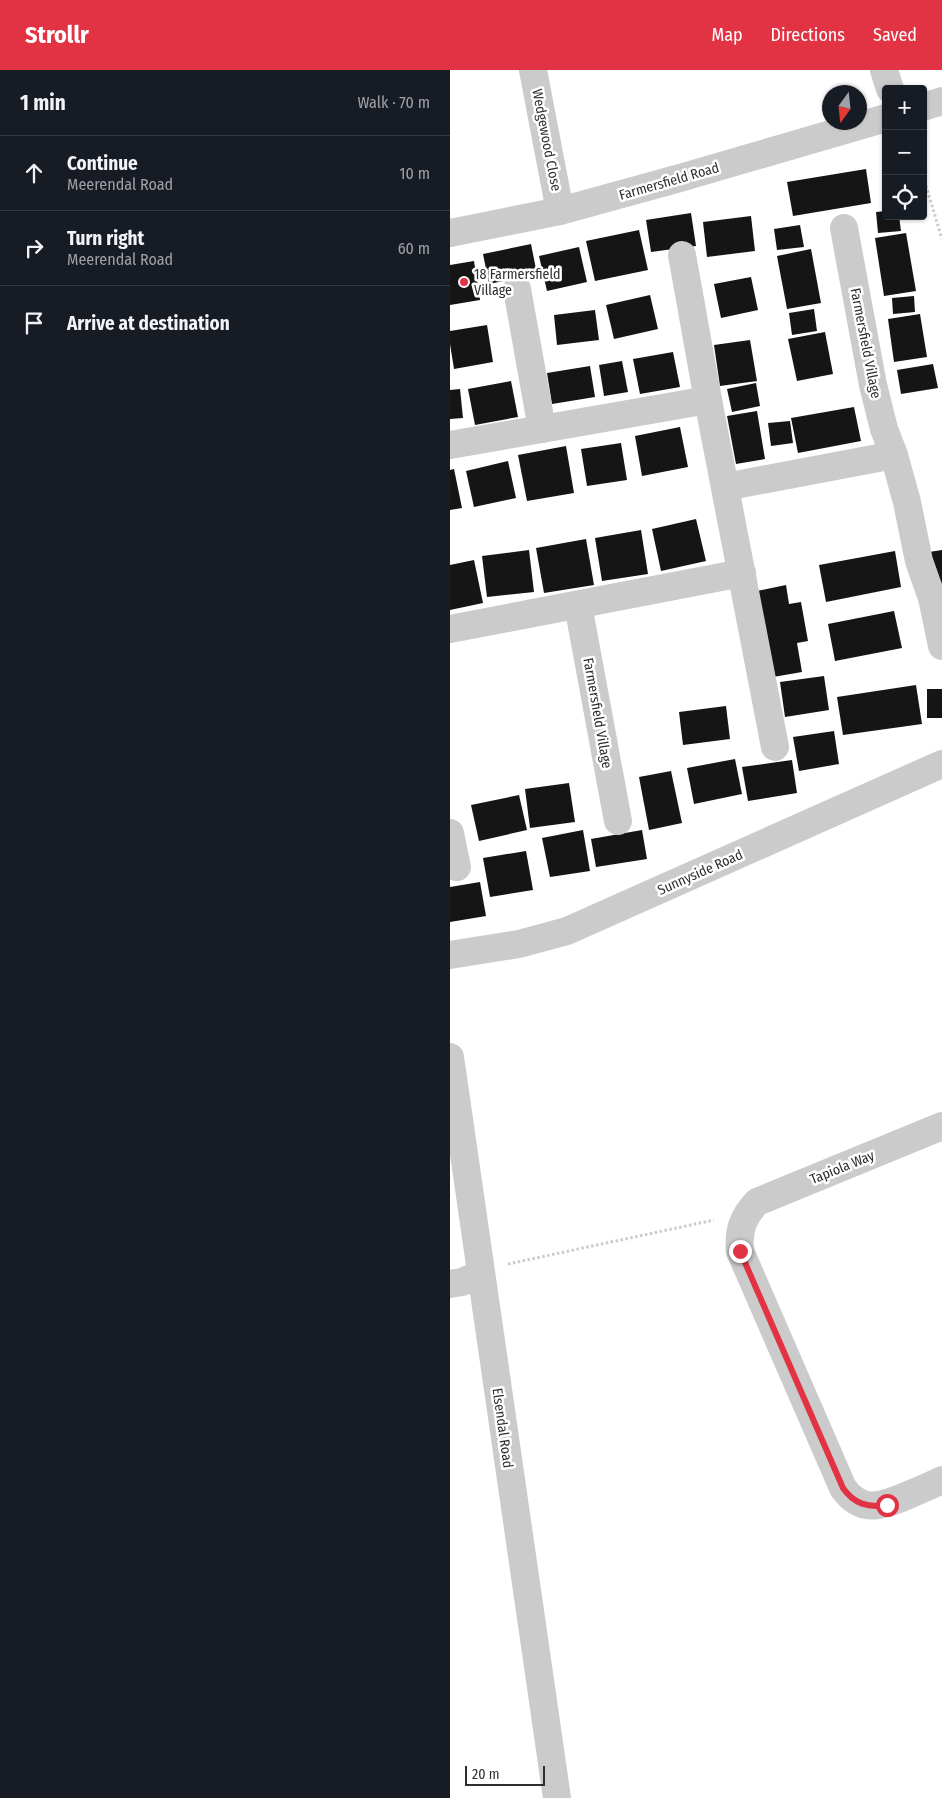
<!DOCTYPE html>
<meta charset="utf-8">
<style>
body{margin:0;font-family:"Fira Sans Condensed",sans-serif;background:#20242c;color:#f1f3f6}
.controls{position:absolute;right:15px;top:15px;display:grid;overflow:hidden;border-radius:5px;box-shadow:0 1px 4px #0004}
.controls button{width:45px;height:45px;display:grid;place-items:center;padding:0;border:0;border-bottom:1px solid #363941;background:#171b24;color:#f1f3f6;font:25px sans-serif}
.compass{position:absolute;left:372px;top:15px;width:45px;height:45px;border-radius:50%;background:#171b24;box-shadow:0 1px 4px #0004;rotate:195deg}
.scale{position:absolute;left:15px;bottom:12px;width:80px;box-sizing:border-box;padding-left:5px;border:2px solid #2e2e2e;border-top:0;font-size:14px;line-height:18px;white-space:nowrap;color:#2e2e2e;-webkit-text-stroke:4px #fff;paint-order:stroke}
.stop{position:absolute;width:15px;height:15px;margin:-11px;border:4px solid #e13344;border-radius:50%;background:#fff}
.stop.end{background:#e13344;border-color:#fff;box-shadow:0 1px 5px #0008}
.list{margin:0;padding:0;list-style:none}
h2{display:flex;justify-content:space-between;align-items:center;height:65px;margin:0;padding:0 20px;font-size:21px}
h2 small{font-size:16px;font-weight:400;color:#9ea1a6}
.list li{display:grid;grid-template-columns:32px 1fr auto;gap:15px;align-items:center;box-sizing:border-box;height:75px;padding:0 20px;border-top:1px solid #363941}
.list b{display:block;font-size:19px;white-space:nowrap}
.list p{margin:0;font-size:16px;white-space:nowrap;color:#9ea1a6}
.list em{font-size:16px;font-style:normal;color:#9ea1a6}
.icon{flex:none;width:28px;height:28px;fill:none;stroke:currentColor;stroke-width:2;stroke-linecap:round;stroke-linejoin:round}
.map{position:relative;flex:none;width:492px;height:1728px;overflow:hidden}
header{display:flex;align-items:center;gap:30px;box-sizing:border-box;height:70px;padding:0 25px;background:#e13344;color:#fff}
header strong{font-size:24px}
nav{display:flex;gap:28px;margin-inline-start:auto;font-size:18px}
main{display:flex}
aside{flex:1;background:#171b24}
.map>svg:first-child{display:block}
.building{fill:#151515}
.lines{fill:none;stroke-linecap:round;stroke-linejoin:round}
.path{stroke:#cbcbcb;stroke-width:3;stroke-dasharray:2.5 2.5;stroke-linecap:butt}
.minor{stroke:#cbcbcb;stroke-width:28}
.route{stroke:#e13344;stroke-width:6}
.poi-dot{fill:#e13344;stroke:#fff;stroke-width:2}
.labels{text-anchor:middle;stroke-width:5;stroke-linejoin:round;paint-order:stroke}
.street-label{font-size:14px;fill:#2e2e2e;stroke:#fff}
.poi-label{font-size:14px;fill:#2e2e2e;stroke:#fff;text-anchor:start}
</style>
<header>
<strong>Strollr</strong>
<nav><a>Map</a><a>Directions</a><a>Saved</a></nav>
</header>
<main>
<aside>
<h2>1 min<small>Walk · 70 m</small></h2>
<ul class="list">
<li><svg class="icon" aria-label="ahead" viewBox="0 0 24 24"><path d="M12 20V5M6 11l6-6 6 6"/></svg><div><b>Continue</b><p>Meerendal Road</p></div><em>10 m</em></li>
<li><svg class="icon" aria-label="right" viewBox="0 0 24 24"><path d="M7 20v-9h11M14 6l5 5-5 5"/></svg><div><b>Turn right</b><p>Meerendal Road</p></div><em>60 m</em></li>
<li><svg class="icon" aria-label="arrive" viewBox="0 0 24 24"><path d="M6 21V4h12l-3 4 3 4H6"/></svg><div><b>Arrive at destination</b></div></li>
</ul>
</aside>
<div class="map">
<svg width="492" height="1728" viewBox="0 0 492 1728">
<rect width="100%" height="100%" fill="#fff"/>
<!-- building -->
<g class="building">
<path d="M416,99L421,133L343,146L337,112Z"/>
<path d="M436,141V146H449L451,161L428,163L426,142Z"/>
<path d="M241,143L246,176L201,182L196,150Z"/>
<path d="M301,146L305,181L257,187L253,152Z"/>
<path d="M350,155L354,177L327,180L324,159Z"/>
<path d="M189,160L198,200L145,211L136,171Z"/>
<path d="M456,163L466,221L434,226L425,168Z"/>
<path d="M81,174L87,204L39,214L33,184Z"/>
<path d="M129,177L137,212L97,221L89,186Z"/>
<path d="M361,179L371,233L337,239L327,186Z"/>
<path d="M24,191L30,230L0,235V195Z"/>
<path d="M301,207L308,240L271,248L264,214Z"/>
<path d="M200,225L208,259L164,269L156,235Z"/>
<path d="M464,226L465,242L443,244L442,228Z"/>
<path d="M364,239L367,261L342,265L339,243Z"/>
<path d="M145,240L149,270L107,275L104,245Z"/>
<path d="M470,244L477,287L444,292L438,249Z"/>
<path d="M37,255L43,292L4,299L0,274V261Z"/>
<path d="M375,262L383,304L347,311L338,269Z"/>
<path d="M300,270L307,311L270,316L264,275Z"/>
<path d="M223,282L230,317L190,324L183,289Z"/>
<path d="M172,291L178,322L154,326L149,295Z"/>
<path d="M483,294L488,318L451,324L447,300Z"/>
<path d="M140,296L145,327L102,334L97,303Z"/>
<path d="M61,311L68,347L25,355L18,319Z"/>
<path d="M306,313L310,336L282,342L277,319Z"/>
<path d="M10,319L13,348L0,349V320Z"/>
<path d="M404,337L411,371L348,383L341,348Z"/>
<path d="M307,341L315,389L286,394L277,346Z"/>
<path d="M340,351L343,373L321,376L318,353Z"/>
<path d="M230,357L238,397L192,406L185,366Z"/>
<path d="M171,373L177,410L137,416L131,379Z"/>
<path d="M116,376L124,423L77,431L68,385Z"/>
<path d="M58,391L66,428L24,437L16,401Z"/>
<path d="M4,399L12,438L0,440V400Z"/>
<path d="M246,449L256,491L211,501L202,459Z"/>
<path d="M191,460L198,504L152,511L145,468Z"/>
<path d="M136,469L144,515L94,523L86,478Z"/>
<path d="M79,480L84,522L37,527L32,486Z"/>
<path d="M492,480V515L479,482Z"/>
<path d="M445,481L451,517L376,532L369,495Z"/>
<path d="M24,490L33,533L0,540V495Z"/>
<path d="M336,515L339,534L351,532L358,571L347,573L352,602L323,607L307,521Z"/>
<path d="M444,541L452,578L385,591L378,554Z"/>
<path d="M374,606L379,640L335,647L330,612Z"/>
<path d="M466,615L472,654L393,665L387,627Z"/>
<rect x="477" y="619" width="15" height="29"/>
<path d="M276,636L280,669L233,675L229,642Z"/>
<path d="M384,661L389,694L349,701L343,667Z"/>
<path d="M285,689L292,724L244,734L237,698Z"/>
<path d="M342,690L347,723L298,731L292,697Z"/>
<path d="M221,701L232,753L199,760L189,707Z"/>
<path d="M119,713L125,752L80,758L75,719Z"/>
<path d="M69,725L77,760L29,771L21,735Z"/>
<path d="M133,760L140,801L100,807L92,768Z"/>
<path d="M192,760L197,789L146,797L141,769Z"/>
<path d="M76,781L83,820L40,827L33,788Z"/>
<path d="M30,812L36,846L0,852V817Z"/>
</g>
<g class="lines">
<!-- path -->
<g class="path">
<path d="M473,106L492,169"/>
<path d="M58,1194L264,1150"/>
</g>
<!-- minor -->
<g class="minor">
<path d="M83,0L110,141"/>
<path d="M434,0L440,19"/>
<path d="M473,37L492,31"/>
<path d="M394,158L423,315L434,359L444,385L457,432L469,491L482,528L492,576"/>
<path d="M0,163L110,141L230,108L436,48"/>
<path d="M232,185L258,330L325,677"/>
<path d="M67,219L92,359"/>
<path d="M0,375L258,330"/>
<path d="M275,417L444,385"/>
<path d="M128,535L168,751"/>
<path d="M0,559L292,503"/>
<path d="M0,763L7,797"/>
<path d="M0,885L69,874L117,861L492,694"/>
<path d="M0,987L107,1728"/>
<path d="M492,1056L307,1132C293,1147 288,1160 290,1181L393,1418C411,1443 430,1437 456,1426C468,1421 480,1416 492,1410"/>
<path d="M0,1214L12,1212L31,1204"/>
</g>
</g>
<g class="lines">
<!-- route -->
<path class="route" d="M290,1181L393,1418C404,1434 418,1438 437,1435"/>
</g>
<!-- markers -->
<circle class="poi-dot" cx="14" cy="212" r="5"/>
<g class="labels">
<!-- street labels -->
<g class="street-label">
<text transform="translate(97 70) rotate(79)" y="5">Wedgewood Close</text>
<text transform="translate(219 111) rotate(-16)" y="5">Farmersfield Road</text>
<text transform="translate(416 273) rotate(79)" y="5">Farmersfield Village</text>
<text transform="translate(148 643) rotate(80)" y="5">Farmersfield Village</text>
<text transform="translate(250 802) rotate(-24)" y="5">Sunnyside Road</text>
<text transform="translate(392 1097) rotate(-22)" y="5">Tapiola Way</text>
<text transform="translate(53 1358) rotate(82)" y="5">Elsendal Road</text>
</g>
<!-- poi labels -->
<g class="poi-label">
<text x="24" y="209">18 Farmersfield<tspan x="24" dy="16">Village</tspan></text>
</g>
</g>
</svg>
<div class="controls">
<button>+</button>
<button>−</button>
<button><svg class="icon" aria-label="locate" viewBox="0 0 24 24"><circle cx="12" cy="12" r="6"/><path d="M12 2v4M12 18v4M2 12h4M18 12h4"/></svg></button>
</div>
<svg class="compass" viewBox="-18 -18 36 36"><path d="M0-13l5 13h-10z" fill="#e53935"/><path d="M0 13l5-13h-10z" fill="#9ea1a6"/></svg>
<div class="scale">20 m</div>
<div class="stop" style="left:437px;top:1435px"></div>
<div class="stop end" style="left:290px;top:1181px"></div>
</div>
</main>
